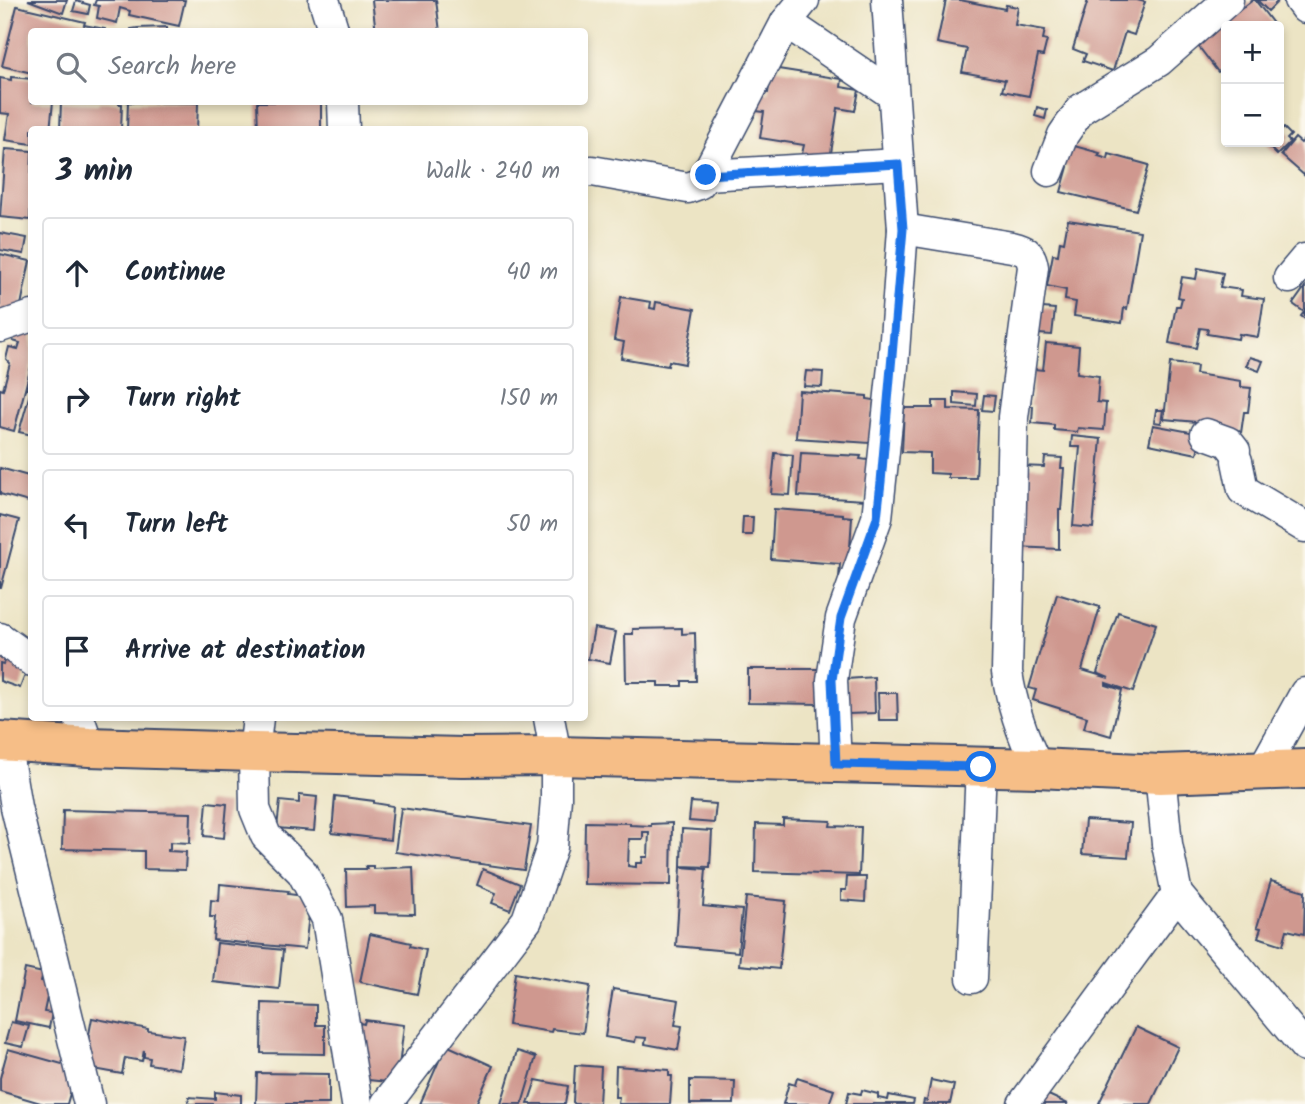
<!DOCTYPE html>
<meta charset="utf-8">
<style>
body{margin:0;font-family:Kalam,sans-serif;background:#f6f6f7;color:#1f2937}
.controls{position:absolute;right:21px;top:21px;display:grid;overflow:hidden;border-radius:7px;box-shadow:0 4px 10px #0003}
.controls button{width:63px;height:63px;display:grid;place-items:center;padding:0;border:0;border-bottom:2px solid #e0e1e3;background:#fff;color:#1f2937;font:35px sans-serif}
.stop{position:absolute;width:21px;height:21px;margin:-16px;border:5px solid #1a73e8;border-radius:50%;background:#fff}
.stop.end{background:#1a73e8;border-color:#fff;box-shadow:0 2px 7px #0008}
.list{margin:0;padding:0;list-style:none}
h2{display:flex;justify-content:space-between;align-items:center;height:91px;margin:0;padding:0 28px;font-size:30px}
h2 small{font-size:23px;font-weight:400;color:#747a83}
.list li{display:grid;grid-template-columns:46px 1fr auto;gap:21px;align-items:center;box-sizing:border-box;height:112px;margin:0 14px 14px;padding:0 14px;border:2px solid #e0e1e3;border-radius:7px}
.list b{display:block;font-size:26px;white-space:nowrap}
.list em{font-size:23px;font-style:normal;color:#747a83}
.icon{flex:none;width:38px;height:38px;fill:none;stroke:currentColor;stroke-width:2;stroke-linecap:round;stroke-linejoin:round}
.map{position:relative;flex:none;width:1305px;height:1104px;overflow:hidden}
.search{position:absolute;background:#fff;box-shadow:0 4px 10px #0003;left:28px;top:28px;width:560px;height:77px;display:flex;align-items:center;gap:18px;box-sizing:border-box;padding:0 24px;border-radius:7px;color:#747a83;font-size:26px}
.panel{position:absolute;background:#fff;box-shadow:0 4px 10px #0003;left:28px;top:126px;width:560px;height:595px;border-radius:7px}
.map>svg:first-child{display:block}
.building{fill:#cf988f;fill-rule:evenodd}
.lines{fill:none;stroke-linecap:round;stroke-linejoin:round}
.minor-casing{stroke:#3a4a6d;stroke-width:33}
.major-casing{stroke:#3a4a6d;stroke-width:42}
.minor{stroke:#fff;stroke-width:30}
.major{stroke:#f6be87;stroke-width:38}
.route{stroke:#1a73e8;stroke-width:9}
</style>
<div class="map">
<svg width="1305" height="1104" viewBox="0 0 1305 1104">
<rect width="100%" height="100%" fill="#fbf7ec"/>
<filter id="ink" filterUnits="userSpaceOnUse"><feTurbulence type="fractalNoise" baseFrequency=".0143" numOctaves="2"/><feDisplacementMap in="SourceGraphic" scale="14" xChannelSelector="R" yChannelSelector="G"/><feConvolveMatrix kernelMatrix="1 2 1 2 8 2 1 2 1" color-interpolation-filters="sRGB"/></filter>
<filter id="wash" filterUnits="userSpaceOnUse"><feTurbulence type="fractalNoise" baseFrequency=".00686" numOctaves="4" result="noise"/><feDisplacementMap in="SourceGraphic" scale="28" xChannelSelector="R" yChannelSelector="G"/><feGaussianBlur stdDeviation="1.57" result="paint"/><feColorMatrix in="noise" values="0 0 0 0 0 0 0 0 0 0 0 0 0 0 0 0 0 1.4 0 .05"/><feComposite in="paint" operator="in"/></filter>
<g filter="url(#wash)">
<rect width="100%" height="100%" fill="#ece4c4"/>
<g id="blocks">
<!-- building -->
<g class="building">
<path d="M28,0H67L63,13Z"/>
<path d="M96,0H185L179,26L129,15L130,11L120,8L117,23L97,18L99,6L94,5Z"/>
<path d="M372,0H436L440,32H376Z"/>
<path d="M946,0H960L1005,9L1006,5L1018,7L1015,25L1045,30L1043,39L1047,40L1043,56L1038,55L1029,96L1002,91L1005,80L962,72L967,49L937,43Z"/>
<path d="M1088,0H1137L1145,2L1134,35L1125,32L1113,71L1083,61L1086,54L1073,49Z"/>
<path d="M1253,0H1255L1275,26H1226V77L1221,70L1218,72L1196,43Z"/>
<path d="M1257,0H1279L1268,11Z"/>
<path d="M76,1L90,5L88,14L73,11Z"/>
<path d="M17,6L85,22L84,25L105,29V32H32V73L2,66Z"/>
<path d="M167,27V32H131V29L138,28Z"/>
<path d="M772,68L842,79L841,87L859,90L855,111L838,108L830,159L802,154L804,145L760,138L764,112L755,111L759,92L768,93Z"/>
<path d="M11,77L32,79V102H53L50,130H32V144L5,140L9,114L0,113V78L11,80Z"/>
<path d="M61,102L98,104L99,102H119V104H122L121,130H60Z"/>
<path d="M128,102L198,103L197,130H127Z"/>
<path d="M257,102H321V130H258Z"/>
<path d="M1037,107L1047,110L1045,119L1035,116Z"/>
<path d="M1284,128L1291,135L1287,139L1290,142L1277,155L1267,145L1270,142H1279V133Z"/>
<path d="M1295,138L1301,143L1305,138V176L1281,155Z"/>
<path d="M1067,144L1100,153L1098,156L1108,159L1109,154L1149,165L1136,210L1061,192L1068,167L1061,165Z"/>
<path d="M5,149L32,151L30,220L0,217Z"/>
<path d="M1068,220L1140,231L1127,309L1124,308L1122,323L1074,316L1076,302L1065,300L1066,290L1047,286L1053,254L1058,255L1060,241L1064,242Z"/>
<path d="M0,233L27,238L24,254L0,250Z"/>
<path d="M0,254L30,261L19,315L0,311Z"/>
<path d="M1198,268L1223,273L1220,287L1242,290L1241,296L1264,299L1258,337L1239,334L1238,339L1207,334L1208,329L1200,328L1196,348L1169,343L1176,306H1180L1182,298L1178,297L1182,277L1196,279Z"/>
<path d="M1305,287V319L1301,316L1304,312L1293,304Z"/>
<path d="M621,297L651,302L650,308L655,309L656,302L695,309L685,364L669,361L668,366L621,358L624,342L614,340Z"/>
<path d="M1042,308L1055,309L1052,335L1039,334Z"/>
<path d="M18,322L32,326V363L14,431L0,427V389L3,390L10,363L6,359L9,347L18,349L20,343L13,341Z"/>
<path d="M1046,343L1079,346L1077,373L1099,376L1097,402L1106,403L1104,430L1078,428L1077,432L1054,430V425L1032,423L1033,406H1030L1034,369L1043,370Z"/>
<path d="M1250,357L1263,361L1259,371L1246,366Z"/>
<path d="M1170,363L1197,366L1196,374L1241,381V387L1251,388L1248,412H1244L1241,433L1197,428V422L1164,419Z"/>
<path d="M806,371L823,372L822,387L804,386Z"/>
<path d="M31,377H32V435L19,432L31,390L27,389Z"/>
<path d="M799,391L867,396V399L874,400L870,443L796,438Z"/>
<path d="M954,392L977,394L976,406L954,404Z"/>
<path d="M984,395L995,396L993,411L982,410Z"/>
<path d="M933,401H948V409L979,410L976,478H948V474L930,473V453L902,452L904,408H933Z"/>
<path d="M1156,410H1163L1161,423L1154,422Z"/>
<path d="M1153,425L1201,434L1197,454L1149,444Z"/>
<path d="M1072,436L1101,439L1093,528L1073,526L1080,447H1071Z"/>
<path d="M775,453L793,455L790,495L771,494Z"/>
<path d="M801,453L861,456L860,459L868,460L865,500L798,496Z"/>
<path d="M1045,457L1062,458L1061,468H1064L1061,510H1059V549L1016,547L1021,466L1044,467Z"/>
<path d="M0,468L32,477V503L0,494Z"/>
<path d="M774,509L843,514V516L852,517L849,563L845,579L839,578L840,564L771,559Z"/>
<path d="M0,515L19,520L1,588H0Z"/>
<path d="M743,517H753L752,535H742Z"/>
<path d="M1057,594L1100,607L1082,670L1109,678L1097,673L1118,612L1156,624L1133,692L1106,683V685L1122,690L1111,736L1084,728L1087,717L1033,700L1036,690L1029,688Z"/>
<path d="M594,628L616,632L610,663L588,659Z"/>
<path d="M682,628V634L695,633L696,681H682V686H658V682H626L625,634H633V629Z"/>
<path d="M5,659L28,667L20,688L0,681V663L3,664Z"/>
<path d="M748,669H822V704L748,703Z"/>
<path d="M874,677L875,713L848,714L847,679Z"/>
<path d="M878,693H897L898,720H879Z"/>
<path d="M299,795L317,797L314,831L277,828L280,801L299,803Z"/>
<path d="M335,796L374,801V803L393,806L390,840L332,833Z"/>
<path d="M207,802L227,804L224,838L204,836Z"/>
<path d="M691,802L716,804L714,823L689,821Z"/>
<path d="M401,808L531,826L524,870L395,852Z"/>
<path d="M63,810L191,813L190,843L170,842V849H168V851L186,852L185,870L144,869V851L62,849Z"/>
<path d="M783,819L831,821L830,826L861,827L859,875L755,872L756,824L783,825Z"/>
<path d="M1085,820L1131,823L1128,857L1082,854Z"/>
<path d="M585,822L630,823V825L651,826V824L672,823L671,885L584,884ZM643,832H649L648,857H643L642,863H636V867L628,866L629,839H643Z"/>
<path d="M682,829L712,831L710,867L681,866Z"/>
<path d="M366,866H373V869L413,867L415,914L374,913V906L347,907L346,869H367Z"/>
<path d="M681,867L706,869L703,906L742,910L738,952L676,946Z"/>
<path d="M483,869L520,884L510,910L492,903L496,893L477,885Z"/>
<path d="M847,877H866L865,902L841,900V890H846Z"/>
<path d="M1271,881L1305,891L1304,934L1287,930L1283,945L1258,937L1261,928L1257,927Z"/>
<path d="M220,884L289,891L288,894L311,897L305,949L213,940L215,917H210L211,900L219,901Z"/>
<path d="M746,897L786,901L779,969L739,965Z"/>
<path d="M370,934L411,943L410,946L426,950L417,994L360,982Z"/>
<path d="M217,943L283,950L279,989L213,982Z"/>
<path d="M25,969L43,973L41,981L50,983L44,1012L52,1013L49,1028L15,1021Z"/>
<path d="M515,973L590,986L583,1033L552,1029L551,1032L508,1025Z"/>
<path d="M613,989L679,1000L675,1025L682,1026L678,1050L645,1044L646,1038L636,1037L635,1042L605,1037Z"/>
<path d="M262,1003L316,1005V1025H325V1054L261,1053Z"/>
<path d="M92,1018L148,1029V1031L184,1036L179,1069L149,1064L150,1058L144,1057V1050L142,1061L125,1058L122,1074L83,1067Z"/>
<path d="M365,1020L404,1025L397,1083L359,1079L355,1062L360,1023L364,1024Z"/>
<path d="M11,1022L29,1026L23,1047L5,1043Z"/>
<path d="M1136,1027L1178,1047L1151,1104H1101L1099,1103Z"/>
<path d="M446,1045L493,1066L476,1104H420Z"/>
<path d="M8,1049L73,1067L74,1079L67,1104H44L0,1091V1078Z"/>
<path d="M517,1051L536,1057L522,1104H501Z"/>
<path d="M575,1065L601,1067L599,1103L575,1104L573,1102Z"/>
<path d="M616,1066L669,1070V1076H672L670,1104H618L619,1097H615Z"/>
<path d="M257,1073L329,1074V1104H256Z"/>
<path d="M797,1078L834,1090L829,1104H783L789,1083L795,1085Z"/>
<path d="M536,1080L568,1086L565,1104H528Z"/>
<path d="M690,1080L735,1081L734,1104H690Z"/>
<path d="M931,1080L954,1085L950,1104H923L924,1100L927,1101Z"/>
<path d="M862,1090L878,1094V1098L888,1100L889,1095L914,1100L913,1104H846L849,1092L861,1094Z"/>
<path d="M215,1092L241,1095V1104H188L189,1097L215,1099Z"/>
<path d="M1044,1093L1068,1104H1039Z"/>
</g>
</g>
</g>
<g filter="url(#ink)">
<use href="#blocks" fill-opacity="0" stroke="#3a4a6d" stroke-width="2"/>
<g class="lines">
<defs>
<g id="minor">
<path d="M324,0L334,32"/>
<path d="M1299,0L1305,8"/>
<path d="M786,22L892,94"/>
<path d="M343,102L344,130"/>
<path d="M1049,171L1063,135L1081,109L1159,61L1228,0"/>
<path d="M584,172L592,171L688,188L699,184L706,175L786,22L804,0"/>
<path d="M706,175L898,164"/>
<path d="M903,229L1012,247C1024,250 1031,252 1033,267L1013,417L1007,672C1012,707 1023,737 1038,768"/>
<path d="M1289,278L1305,259"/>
<path d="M0,327L32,316"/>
<path d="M1206,434L1228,442L1235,451"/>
<path d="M1237,461L1243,490L1305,527"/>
<path d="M0,638L32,661"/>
<path d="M79,718L89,747"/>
<path d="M258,718L254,752L255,809L266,836L302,872L327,919L357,1104"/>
<path d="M5,741L16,807L89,1104"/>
<path d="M836,764L832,680L841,618L877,518L893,366L903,229L887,0"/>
<path d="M1263,769L1305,693"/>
<path d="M1160,774L1167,844L1177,894L1305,1047"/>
<path d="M972,978L981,767"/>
<path d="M386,1104L527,920L552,847L556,798V756L549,718"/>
<path d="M1023,1104L1177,894"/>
</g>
<path id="major" d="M0,741L89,747L254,752L463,757L556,756L1038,768L1160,774L1305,769"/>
</defs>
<!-- minor casing -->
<use href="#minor" class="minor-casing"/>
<!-- major casing -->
<use href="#major" class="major-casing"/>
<!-- minor -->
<use href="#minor" class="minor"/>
<!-- major -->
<use href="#major" class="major"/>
</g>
</g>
<g class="lines" filter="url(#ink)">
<!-- route -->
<path class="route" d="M706,175L898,164L903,229L881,482L877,518L841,618L832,680L836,764L981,767"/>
</g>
</svg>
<div class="controls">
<button>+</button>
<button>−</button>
</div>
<div class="stop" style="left:981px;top:767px"></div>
<div class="stop end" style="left:706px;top:175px"></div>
<div class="search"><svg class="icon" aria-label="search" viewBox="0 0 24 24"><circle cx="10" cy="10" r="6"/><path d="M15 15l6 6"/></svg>Search here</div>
<section class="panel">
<h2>3 min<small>Walk · 240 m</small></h2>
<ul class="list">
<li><svg class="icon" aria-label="ahead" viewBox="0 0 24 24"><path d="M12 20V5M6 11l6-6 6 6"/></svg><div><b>Continue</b></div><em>40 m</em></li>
<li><svg class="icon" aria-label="right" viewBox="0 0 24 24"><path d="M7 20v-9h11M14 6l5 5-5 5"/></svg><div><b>Turn right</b></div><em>150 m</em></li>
<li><svg class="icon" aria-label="left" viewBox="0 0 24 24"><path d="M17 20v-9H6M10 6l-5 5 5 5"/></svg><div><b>Turn left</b></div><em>50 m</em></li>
<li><svg class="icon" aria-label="arrive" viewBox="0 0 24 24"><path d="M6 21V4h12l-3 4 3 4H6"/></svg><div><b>Arrive at destination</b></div></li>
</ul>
</section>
</div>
